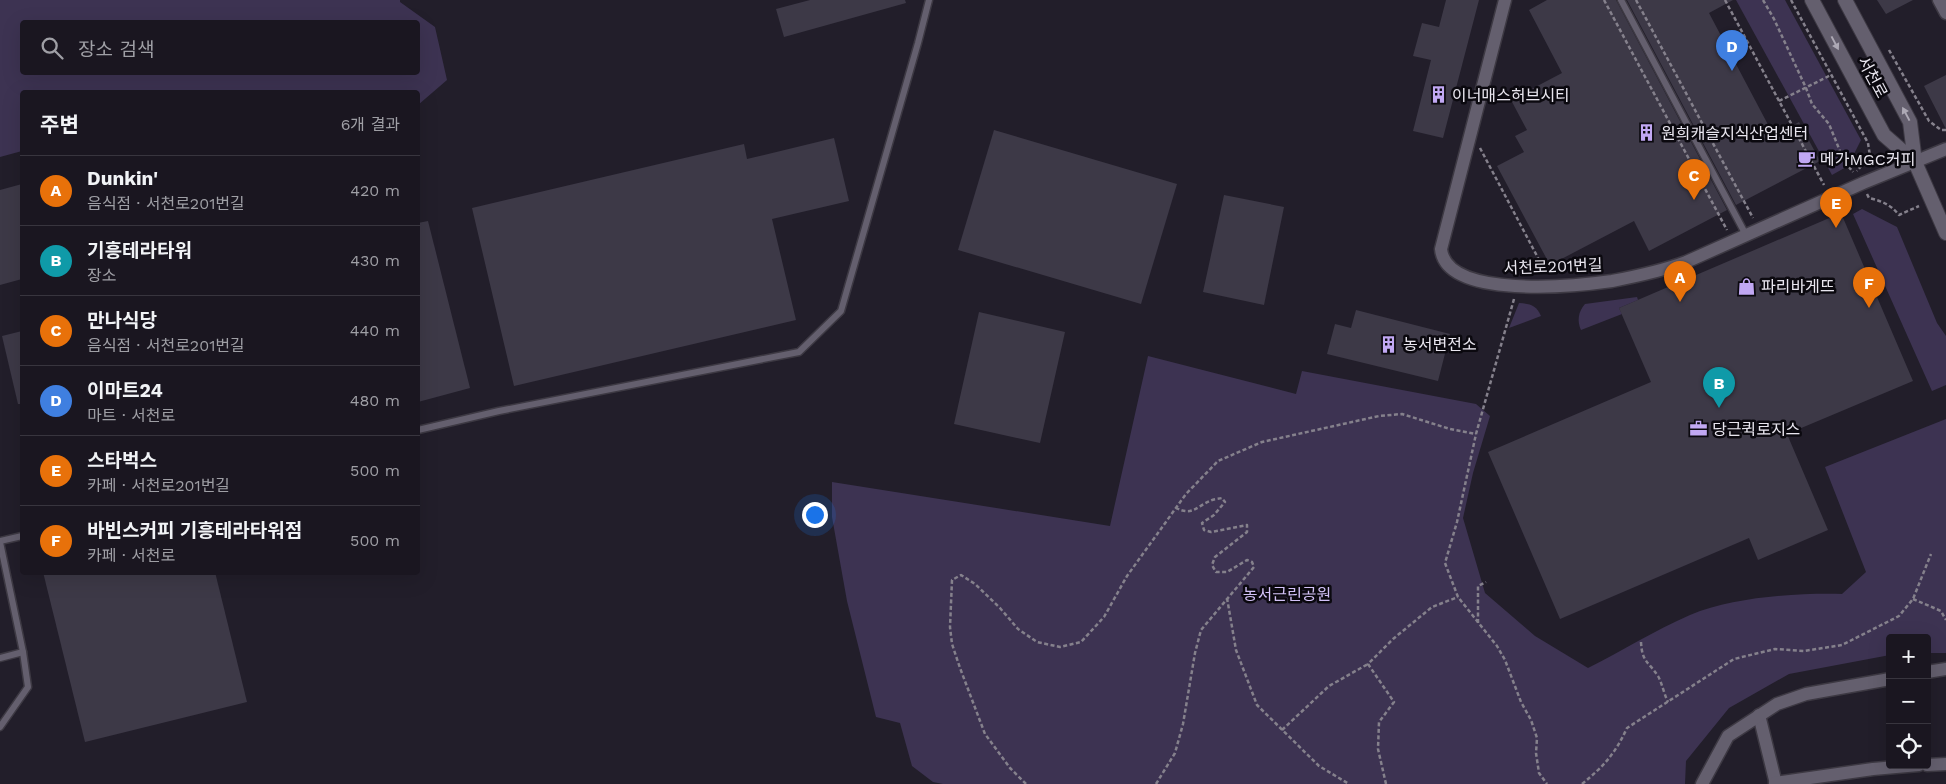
<!DOCTYPE html>
<html lang="ko">
<meta charset="utf-8">
<style>
body{margin:0;font-family:"Work Sans","Noto Sans KR",sans-serif;background:#27232d;color:#f1f3f6}
.controls{position:absolute;right:15px;bottom:15px;display:grid;overflow:hidden;border-radius:5px;box-shadow:0 5px 20px #0002}
.controls button{width:45px;height:45px;display:grid;place-items:center;padding:0;border:0;border-bottom:1px solid #38353e;background:#1a1620;color:#f1f3f6;font:25px sans-serif}
.you{position:absolute;left:814px;top:514px;width:18px;height:18px;margin:-12px;border:4px solid #fff;border-radius:50%;background:#1a73e8;box-shadow:0 0 0 8px #1a73e833}
.badge{display:grid;place-items:center;width:32px;height:32px;border-radius:50%;background:#ea580c;color:#fff;font-size:16px;font-weight:700}
.pin{position:absolute;translate:-50% -41px;filter:drop-shadow(0 1px 2px #0008)}
.pin::after{content:'';position:absolute;top:26px;width:18px;height:15px;background:inherit;clip-path:polygon(0 0,100% 0,50% 100%)}
.list{margin:0;padding:0;list-style:none}
h2{display:flex;justify-content:space-between;align-items:center;height:65px;margin:0;padding:0 20px;font-size:21px}
h2 small{font-size:16px;font-weight:400;color:#9f9fa5}
.list li{display:grid;grid-template-columns:32px 1fr auto;gap:15px;align-items:center;box-sizing:border-box;height:70px;padding:0 20px;border-top:1px solid #38353e}
.list b{display:block;font-size:19px;white-space:nowrap}
.list p{margin:0;font-size:16px;white-space:nowrap;color:#9f9fa5}
.list em{font-size:16px;font-style:normal;color:#9f9fa5}
.icon{flex:none;width:28px;height:28px;fill:none;stroke:currentColor;stroke-width:2;stroke-linecap:round;stroke-linejoin:round}
.map{position:relative;flex:none;width:1946px;height:784px;overflow:hidden}
.search{position:absolute;background:#1a1620;box-shadow:0 5px 20px #0002;left:20px;top:20px;width:400px;height:55px;display:flex;align-items:center;gap:12px;box-sizing:border-box;padding:0 18px;border-radius:5px;color:#9f9fa5;font-size:19px}
.panel{position:absolute;background:#1a1620;box-shadow:0 5px 20px #0002;left:20px;top:90px;width:400px;height:485px;border-radius:5px}
.map>svg:first-child{display:block}
.green{fill:#3d3352;fill-rule:evenodd}
.building{fill:#3d3947}
.lines{fill:none;stroke-linecap:round;stroke-linejoin:round}
.service-casing{stroke:#3d3943;stroke-width:9}
.minor-casing{stroke:#3d3943;stroke-width:15}
.tertiary-casing{stroke:#3d3943;stroke-width:16}
.path{stroke:#85818c;stroke-width:2.5;stroke-dasharray:4 2.5;stroke-linecap:butt}
.service{stroke:#645f6e;stroke-width:6}
.minor{stroke:#645f6e;stroke-width:12}
.tertiary{stroke:#645f6e;stroke-width:14}
.oneway{fill:#ada9b5}
.labels{text-anchor:middle;stroke-width:5;stroke-linejoin:round;paint-order:stroke}
.street-label{font-size:16px;fill:#e9e6ef;stroke:#0b090f}
.poi-label{font-size:16px;fill:#e9e6ef;stroke:#0b090f;text-anchor:start}
.park-label{font-size:16px;fill:#d3c2f7;stroke:#0b090f}
</style>
<div class="map">
<svg width="1946" height="784" viewBox="0 0 1946 784">
<rect width="100%" height="100%" fill="#221e2a"/>
<!-- green -->
<g class="green">
<path d="M0,0H400V2L435,27L447,80L418,105V92H22V151L0,157ZM418,22V72H22V22Z"/>
<path d="M1736,0H1785L1861,140L1848,166L1832,175Z"/>
<path d="M1862,209L1897,227L1937,323L1946,336V385L1932,391L1853,214Z"/>
<path d="M1637,297L1638,300L1619,308L1622,314L1581,330C1577,321 1578,312 1585,304Z"/>
<path d="M1519,303C1531,304 1536,305 1541,316L1509,328Z"/>
<path d="M1148,356L1296,394L1302,371L1476,404L1490,416L1473,473L1463,518L1485,593L1535,636L1588,668C1622,651 1655,630 1690,615C1734,597 1795,593 1842,594L1866,572L1825,467L1946,419V653H1927V638H1890V655L1789,674L1729,708L1686,761L1685,784H943L933,782L912,766L900,723L876,717L847,601L832,517V482L1110,526Z"/>
</g>
<!-- building -->
<g class="building">
<path d="M810,0H905L906,3L784,37L776,9Z"/>
<path d="M1446,0H1479L1443,138L1413,131L1431,60L1413,56L1422,23L1439,27Z"/>
<path d="M1547,0H1616L1727,210L1649,251L1634,221L1550,265L1497,166L1524,152L1515,136L1527,130L1511,100L1562,73L1529,10Z"/>
<path d="M1627,0H1733L1709,13L1774,136L1799,122L1820,161L1736,205Z"/>
<path d="M1877,0H1913L1886,14Z"/>
<path d="M1946,75V129L1924,86Z"/>
<path d="M994,130L1177,184L1141,304L958,250Z"/>
<path d="M834,138L849,201L772,219L796,320L514,386L472,208L744,144L747,159Z"/>
<path d="M22,184V279L0,285V190Z"/>
<path d="M1224,195L1284,207L1264,305L1203,292Z"/>
<path d="M1841,213L1913,381L1787,434L1828,530L1758,560L1749,538L1560,619L1488,452L1651,382L1619,308Z"/>
<path d="M428,221L470,388L418,402V223Z"/>
<path d="M1356,310L1450,334L1438,381L1327,354L1335,324L1351,328Z"/>
<path d="M979,312L1065,332L1040,443L954,424Z"/>
<path d="M22,331V404H18L2,336Z"/>
<path d="M43,572H215L247,702L85,742Z"/>
</g>
<g class="lines">
<defs>
<g id="service">
<path d="M1621,0L1746,235"/>
<path d="M418,430L499,411L799,352L841,311L918,43L929,0"/>
<path d="M0,541L22,536"/>
<path d="M0,658L23,652L0,542"/>
<path d="M0,727L28,687L23,652"/>
</g>
<g id="minor">
<path d="M1505,0L1441,249C1446,300 1577,286 1612,281C1638,276 1662,271 1686,262L1863,183L1946,149"/>
<path d="M1939,0L1946,13"/>
<path d="M1927,672L1946,669"/>
<path d="M1759,715L1776,784"/>
<path d="M1927,765L1946,764"/>
<path d="M1775,783L1873,769L1919,765"/>
<path d="M1702,784L1728,736L1777,704L1806,694L1890,679"/>
</g>
<g id="tertiary">
<path d="M1812,0L1884,135L1915,162"/>
<path d="M1845,0L1910,122L1915,162L1946,233"/>
</g>
</defs>
<!-- service casing -->
<use href="#service" class="service-casing"/>
<!-- minor casing -->
<use href="#minor" class="minor-casing"/>
<!-- tertiary casing -->
<use href="#tertiary" class="tertiary-casing"/>
<!-- path -->
<g class="path">
<path d="M1604,0L1727,230"/>
<path d="M1636,0L1753,218"/>
<path d="M1725,0L1824,185"/>
<path d="M1763,0L1774,19L1806,88L1812,104L1829,124L1844,161L1853,172"/>
<path d="M1791,0L1868,143L1870,156L1857,171"/>
<path d="M1889,50L1929,121L1941,130H1946"/>
<path d="M1779,101L1831,75"/>
<path d="M1480,148L1546,273"/>
<path d="M1867,194L1869,198C1882,201 1891,205 1899,215L1919,206"/>
<path d="M1514,299L1476,434L1457,522L1445,563L1458,597L1497,646L1505,660L1521,702L1531,720L1537,738L1536,753L1539,773L1547,784"/>
<path d="M1227,598L1236,650L1257,705L1319,766L1349,784"/>
<path d="M1913,599L1941,611L1946,620"/>
<path d="M1478,623V586L1486,582"/>
<path d="M1641,642C1642,662 1648,661 1658,676C1662,683 1664,694 1668,702"/>
<path d="M1282,730L1329,686L1368,664"/>
<path d="M1026,784L1010,768L985,734L960,668L952,644L950,627L952,580L961,575L975,584L1000,608L1018,629L1037,642L1060,647L1081,642L1104,617L1127,576L1186,494L1218,461L1262,442L1379,416L1402,414L1450,429L1476,434"/>
<path d="M1156,784L1175,753L1183,724L1195,653L1201,630L1254,567L1252,562L1247,560L1227,572H1216L1212,565L1215,557L1247,532V525L1211,532L1204,530L1202,523L1214,515L1225,502L1222,498C1218,499 1213,499 1210,501C1196,507 1192,516 1176,508"/>
<path d="M1386,784L1378,749L1379,722L1394,702L1368,664L1393,639L1432,607L1458,597"/>
<path d="M1582,784C1604,766 1615,754 1627,728L1734,659L1775,649L1804,651L1842,645L1899,616L1913,599L1931,554"/>
</g>
<!-- service -->
<use href="#service" class="service"/>
<!-- minor -->
<use href="#minor" class="minor"/>
<!-- tertiary -->
<use href="#tertiary" class="tertiary"/>
</g>
<!-- one-way arrows -->
<defs><path id="oneway-solid" d="M-6-.8H1V-3.2L6.5 0L1 3.2V.8H-6Z" transform="scale(1.25)"/></defs>
<g class="oneway">
<use href="#oneway-solid" transform="translate(1835 43) rotate(62)"/>
<use href="#oneway-solid" transform="translate(1906 114) rotate(-118)"/>
</g>
<!-- icons -->
<defs>
<symbol id="building-bare" viewBox="-9 -9 18 18"><path d="M-4-6H4V6H1V3H-1V6H-4ZM-2.5-4.3h1.7v1.8h-1.7ZM.8-4.3h1.7v1.8H.8ZM-2.5-1h1.7V.8h-1.7ZM.8-1h1.7V.8H.8Z" fill="#c1a8f3" stroke="#0b090f" stroke-width="2.5" paint-order="stroke"/></symbol>
<symbol id="cafe-bare" viewBox="-9 -9 18 18"><path d="M-5.5-4.5H6V0H3Q3 3.5 0 3.5H-2.5Q-5.5 3.5-5.5 0ZM3-3.2v2h1.7v-2ZM-6 4.5H4V6H-6Z" fill="#c1a8f3" stroke="#0b090f" stroke-width="2.5" paint-order="stroke"/></symbol>
<symbol id="shop-bare" viewBox="-9 -9 18 18"><path d="M-5-2.5h2.3a2.7 3.5 0 0 1 5.4 0H5L5.5 6h-11ZM-1.5-2.5h3a1.5 2.3 0 0 0-3 0Z" fill="#c1a8f3" stroke="#0b090f" stroke-width="2.5" paint-order="stroke"/></symbol>
<symbol id="office-bare" viewBox="-9 -9 18 18"><path d="M-6-3h4V-5.5h4V-3h4V5H-6ZM-1-4.5V-3h2v-1.5ZM-6 0V1H6V0Z" fill="#c1a8f3" stroke="#0b090f" stroke-width="2.5" paint-order="stroke"/></symbol>
</defs>
<g fill-rule="evenodd">
<use href="#building-bare" x="1426" y="82" width="25" height="25"/>
<use href="#building-bare" x="1634" y="120" width="25" height="25"/>
<use href="#cafe-bare" x="1794" y="146" width="25" height="25"/>
<use href="#shop-bare" x="1734" y="274" width="25" height="25"/>
<use href="#building-bare" x="1376" y="332" width="25" height="25"/>
<use href="#office-bare" x="1686" y="416" width="25" height="25"/>
</g>
<g class="labels">
<!-- street labels -->
<g class="street-label">
<text transform="translate(1873 77) rotate(62)" y="6">서천로</text>
<text transform="translate(1553 266) rotate(-2)" y="6">서천로201번길</text>
</g>
<!-- poi labels -->
<g class="poi-label">
<text x="1452" y="101">이너매스허브시티</text>
<text x="1661" y="139">원희캐슬지식산업센터</text>
<text x="1820" y="165">메가MGC커피</text>
<text x="1761" y="292">파리바게뜨</text>
<text x="1403" y="350">농서변전소</text>
<text x="1712" y="435">당근퀵로지스</text>
</g>
<!-- park labels -->
<g class="park-label">
<text x="1287" y="600">농서근린공원</text>
</g>
</g>
</svg>
<div class="controls">
<button>+</button>
<button>−</button>
<button><svg class="icon" aria-label="locate" viewBox="0 0 24 24"><circle cx="12" cy="12" r="6"/><path d="M12 2v4M12 18v4M2 12h4M18 12h4"/></svg></button>
</div>
<div class="you"></div>
<div class="pin badge" style="left:1680px;top:302px;background:#e8710a">A</div>
<div class="pin badge" style="left:1719px;top:408px;background:#0f9aa8">B</div>
<div class="pin badge" style="left:1694px;top:200px;background:#e8710a">C</div>
<div class="pin badge" style="left:1732px;top:71px;background:#3f7fe0">D</div>
<div class="pin badge" style="left:1836px;top:228px;background:#e8710a">E</div>
<div class="pin badge" style="left:1869px;top:308px;background:#e8710a">F</div>
<div class="search"><svg class="icon" aria-label="search" viewBox="0 0 24 24"><circle cx="10" cy="10" r="6"/><path d="M15 15l6 6"/></svg>장소 검색</div>
<section class="panel">
<h2>주변<small>6개 결과</small></h2>
<ul class="list">
<li><span class="badge" style="background:#e8710a">A</span><div><b>Dunkin'</b><p>음식점 · 서천로201번길</p></div><em>420 m</em></li>
<li><span class="badge" style="background:#0f9aa8">B</span><div><b>기흥테라타워</b><p>장소</p></div><em>430 m</em></li>
<li><span class="badge" style="background:#e8710a">C</span><div><b>만나식당</b><p>음식점 · 서천로201번길</p></div><em>440 m</em></li>
<li><span class="badge" style="background:#3f7fe0">D</span><div><b>이마트24</b><p>마트 · 서천로</p></div><em>480 m</em></li>
<li><span class="badge" style="background:#e8710a">E</span><div><b>스타벅스</b><p>카페 · 서천로201번길</p></div><em>500 m</em></li>
<li><span class="badge" style="background:#e8710a">F</span><div><b>바빈스커피 기흥테라타워점</b><p>카페 · 서천로</p></div><em>500 m</em></li>
</ul>
</section>
</div>
